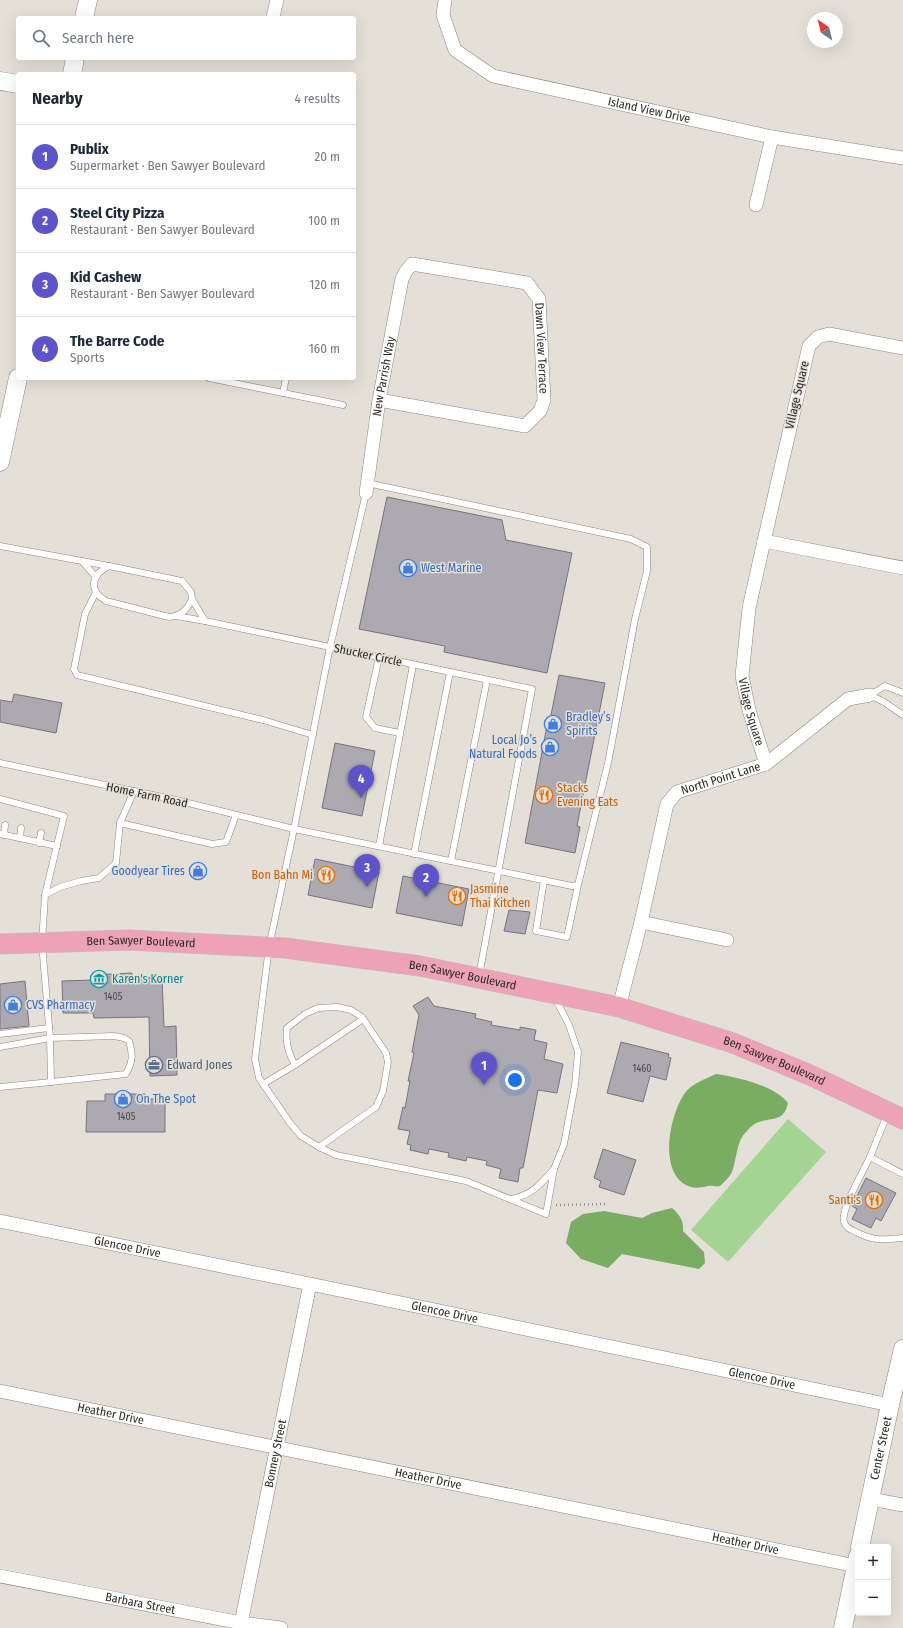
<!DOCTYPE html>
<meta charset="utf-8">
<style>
body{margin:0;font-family:"Fira Sans Condensed",sans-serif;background:#f6f6f7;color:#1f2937}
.controls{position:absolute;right:12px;bottom:12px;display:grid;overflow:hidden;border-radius:4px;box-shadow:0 4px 16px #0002}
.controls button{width:36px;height:36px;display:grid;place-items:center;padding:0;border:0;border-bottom:1px solid #e0e1e3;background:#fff;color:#1f2937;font:20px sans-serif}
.compass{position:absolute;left:807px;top:12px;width:36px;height:36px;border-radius:50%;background:#fff;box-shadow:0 4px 16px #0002;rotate:325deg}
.you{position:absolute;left:515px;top:1080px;width:14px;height:14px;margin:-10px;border:3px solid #fff;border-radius:50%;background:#1a73e8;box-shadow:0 0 0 6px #1a73e833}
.badge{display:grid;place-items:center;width:26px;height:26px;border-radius:50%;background:#5d53cb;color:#fff;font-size:13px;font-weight:700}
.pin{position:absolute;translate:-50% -33px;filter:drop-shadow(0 1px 2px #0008)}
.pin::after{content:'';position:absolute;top:21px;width:14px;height:12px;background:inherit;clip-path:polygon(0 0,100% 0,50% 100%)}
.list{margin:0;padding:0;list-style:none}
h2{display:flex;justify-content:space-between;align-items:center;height:52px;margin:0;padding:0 16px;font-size:17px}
h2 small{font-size:13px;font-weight:400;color:#747a83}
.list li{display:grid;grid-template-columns:26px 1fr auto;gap:12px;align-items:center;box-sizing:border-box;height:64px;padding:0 16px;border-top:1px solid #e0e1e3}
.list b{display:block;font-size:15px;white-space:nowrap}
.list p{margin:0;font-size:13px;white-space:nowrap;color:#747a83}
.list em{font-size:13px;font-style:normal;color:#747a83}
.icon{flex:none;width:22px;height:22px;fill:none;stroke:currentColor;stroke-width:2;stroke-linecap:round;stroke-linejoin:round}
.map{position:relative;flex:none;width:903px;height:1628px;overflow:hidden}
.search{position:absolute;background:#fff;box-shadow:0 4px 16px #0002;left:16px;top:16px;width:340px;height:44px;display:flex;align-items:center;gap:10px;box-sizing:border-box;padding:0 14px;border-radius:4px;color:#747a83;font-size:15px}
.panel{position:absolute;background:#fff;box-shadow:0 4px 16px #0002;left:16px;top:72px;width:340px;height:308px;border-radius:4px}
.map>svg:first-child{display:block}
.green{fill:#a4d492}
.forest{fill:#78ad62}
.building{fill:#aca9b0;stroke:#77747b}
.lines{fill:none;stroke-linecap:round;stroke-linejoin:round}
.lane-casing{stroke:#8a867f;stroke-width:7}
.street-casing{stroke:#8a867f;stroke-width:14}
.secondary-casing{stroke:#8a867f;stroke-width:19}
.primary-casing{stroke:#c0bfbe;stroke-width:21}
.path{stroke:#96938d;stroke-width:2.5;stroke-dasharray:1 3;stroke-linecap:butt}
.lane{stroke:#fff;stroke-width:6}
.street{stroke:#fff;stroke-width:13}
.secondary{stroke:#fff;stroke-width:18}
.primary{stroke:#eda2b8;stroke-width:20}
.labels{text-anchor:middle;stroke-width:3;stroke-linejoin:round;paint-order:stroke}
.number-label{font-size:10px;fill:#4c4a4a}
.street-label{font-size:12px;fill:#2c2b28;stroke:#e4e0d8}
.shop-label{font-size:12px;fill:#366cbe;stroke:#e4e0d8;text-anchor:start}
.food-label{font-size:12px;fill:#c56008;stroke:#e4e0d8;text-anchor:start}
.culture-label{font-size:12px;fill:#0d838f;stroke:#e4e0d8;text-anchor:start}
.service-label{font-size:12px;fill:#4e5e75;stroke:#e4e0d8;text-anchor:start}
</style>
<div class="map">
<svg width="903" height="1628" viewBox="0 0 903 1628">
<rect width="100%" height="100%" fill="#e4e0d8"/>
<!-- green -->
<path class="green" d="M788,1119L826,1152L728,1262L691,1230Z"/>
<!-- forest -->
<g class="forest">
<path d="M716,1074C737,1077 776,1086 788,1103C784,1122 773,1117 759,1122C755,1123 750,1127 747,1131C736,1141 737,1159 732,1172C729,1178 724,1182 720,1186C716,1187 711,1185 708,1186C699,1188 693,1189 684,1184C659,1168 670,1114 685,1093C692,1083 706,1079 716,1074Z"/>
<path d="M672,1208C680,1215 684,1221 683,1231L704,1252L705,1263L699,1269L622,1254L608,1268L581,1259L566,1243L571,1222L583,1214L604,1211L642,1218L652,1213Z"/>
</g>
<!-- building -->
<g class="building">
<path d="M387,497L502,520L506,540L572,553L547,673L444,652L445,646L359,629Z"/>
<path d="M559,675L605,683L577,826L580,827L575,853L525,843L548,720H550Z"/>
<path d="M14,694L62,703L56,733L0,722V700L12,702Z"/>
<path d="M335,743L375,751L362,816L322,808Z"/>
<path d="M315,859L379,872L372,908L308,895Z"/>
<path d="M403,876L469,889L462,926L396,913Z"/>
<path d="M509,910L530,912L525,934L504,931Z"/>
<path d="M132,973V978L162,977L164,1027L176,1026L177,1075L150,1076L149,1017L94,1018L93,1013H63L62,981L93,980V975Z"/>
<path d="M25,981L29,1026L0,1029V984Z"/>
<path d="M428,997L434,1006L476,1014L475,1018L492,1022L491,1025L520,1030V1027L536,1030L534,1040L547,1043L544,1059L563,1064L557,1093L538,1090L523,1168H520L518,1182L499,1178L501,1169L486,1165L487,1161L467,1157L466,1161L448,1157L449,1153L429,1149L428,1154L410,1150L411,1145L407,1144L410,1131L398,1129L403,1107L405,1108L410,1081H408L414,1053L412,1052L419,1015L413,1006Z"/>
<path d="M621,1042L669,1054L668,1057L671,1058L666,1080L650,1076L643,1102L607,1093Z"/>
<path d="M105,1094H145V1099H165V1132H86L87,1101H105Z"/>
<path d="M603,1149L636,1160L624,1195L599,1187L601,1181L594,1178Z"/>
<path d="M866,1178L896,1193L881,1221L876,1218L871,1228L852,1219L857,1209L852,1206Z"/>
</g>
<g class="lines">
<defs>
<g id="lane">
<path d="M209,378L343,405"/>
<path d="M283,393L286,378"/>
<path d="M0,546L109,566"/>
<path d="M82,561L96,577"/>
<path d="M96,592L85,614L74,669L77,675L263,720L313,735"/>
<path d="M192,599C187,610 181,616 169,617L106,601C88,590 91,575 109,566L182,581L191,592L192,599L205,621L532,689L479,976"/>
<path d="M176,616L205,621"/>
<path d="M379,657L366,717L375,728L400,733"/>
<path d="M870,695L884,702L903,715"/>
<path d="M870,695L885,686L903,693"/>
<path d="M0,763L172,799L294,829L572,886L578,885L608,763L635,619L647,571V547L631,539L367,483"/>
<path d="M0,799L64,816L45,895L42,943L50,1038L51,1082L126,1074C133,1061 133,1055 129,1041L124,1038L114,1036L50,1038L0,1047"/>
<path d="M120,823L212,844L226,842L236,815"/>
<path d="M0,834L57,846"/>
<path d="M4,835L5,825"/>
<path d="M20,838L21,828"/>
<path d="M39,843L41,833"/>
<path d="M379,846L413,665"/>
<path d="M414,854L450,672"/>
<path d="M451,861L487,680"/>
<path d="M544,880L536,931L567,937L578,885"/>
<path d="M45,895L60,887L81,881L99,878L116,863L120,823L134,791"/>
<path d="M0,1034L49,1028"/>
<path d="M295,1065L363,1019"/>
<path d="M263,1084L295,1065C288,1053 285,1042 287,1028L305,1014L318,1008L337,1007L351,1010L362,1017L386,1053L388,1062L383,1091L376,1107L319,1147L301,1136L290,1123L259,1078L255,1059L269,947L294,829L330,647L366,493"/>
<path d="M0,1087L51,1082"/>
<path d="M887,1115L870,1157L903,1174"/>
<path d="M319,1147L336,1155L466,1181L546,1214L554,1169L564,1144L575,1085L578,1052L569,1025L555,998"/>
<path d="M870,1157C864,1170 840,1210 844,1222C846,1229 853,1230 858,1233C877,1242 884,1239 903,1238"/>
<path d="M512,1199C533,1194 540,1185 554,1169"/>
</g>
<g id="street">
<path id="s1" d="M445,0L443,15L455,50L493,76L772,137L903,158"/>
<path d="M273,17L277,0"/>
<path d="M756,205L772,137"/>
<path d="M903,348L829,334L818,337L809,346L764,541L903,568"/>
<path id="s2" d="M366,493L379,400L402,279L406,271L412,264L527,283L539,299L544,400L540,411L525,426L379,400"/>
<path id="s3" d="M764,541L749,608L742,676L749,710L766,764"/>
<path d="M641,922L727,940"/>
<path id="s4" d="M619,1007L641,922L667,804L677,792L766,764L848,699L870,695"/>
<path id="s5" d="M0,1221L310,1284L890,1405"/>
<path id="s6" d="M0,1391L856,1566"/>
<path d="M871,1499L903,1505"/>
<path id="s7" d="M0,1576L241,1623L281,1628"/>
<path id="s8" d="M240,1628L310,1284"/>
</g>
<g id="secondary">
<path d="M84,18L88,0"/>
<path d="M72,74L75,58"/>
<path d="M0,81L18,84"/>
<path d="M0,462L18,378"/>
<path id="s9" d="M860,1547L890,1405L903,1349"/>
<path d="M843,1628L858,1556"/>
</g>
<g id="primary">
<path id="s10" d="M0,944L129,940L285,948L420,966L619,1007L679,1026L733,1043L810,1075L903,1119"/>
</g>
</defs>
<!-- lane casing -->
<use href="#lane" class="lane-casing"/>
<!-- street casing -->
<use href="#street" class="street-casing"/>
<!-- secondary casing -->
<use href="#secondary" class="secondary-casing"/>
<!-- primary casing -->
<use href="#primary" class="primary-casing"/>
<!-- path -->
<path class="path" d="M556,1205L605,1204"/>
<!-- lane -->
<use href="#lane" class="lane"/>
<!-- street -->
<use href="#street" class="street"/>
<!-- secondary -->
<use href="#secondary" class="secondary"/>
<!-- primary -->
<use href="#primary" class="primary"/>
</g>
<!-- icons -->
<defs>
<symbol id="shop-ring" viewBox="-11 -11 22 22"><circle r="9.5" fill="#e4e0d8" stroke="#3f7fe0" stroke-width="1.5"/><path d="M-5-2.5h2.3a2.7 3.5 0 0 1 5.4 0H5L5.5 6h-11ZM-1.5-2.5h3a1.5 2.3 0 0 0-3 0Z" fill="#3f7fe0"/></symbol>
<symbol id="restaurant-ring" viewBox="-11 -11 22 22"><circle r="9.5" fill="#e4e0d8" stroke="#e8710a" stroke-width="1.5"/><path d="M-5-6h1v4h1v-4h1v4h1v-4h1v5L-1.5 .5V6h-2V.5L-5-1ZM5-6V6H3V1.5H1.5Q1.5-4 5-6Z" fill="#e8710a"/></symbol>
<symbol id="museum-ring" viewBox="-11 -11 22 22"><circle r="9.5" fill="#e4e0d8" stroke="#0f9aa8" stroke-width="1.5"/><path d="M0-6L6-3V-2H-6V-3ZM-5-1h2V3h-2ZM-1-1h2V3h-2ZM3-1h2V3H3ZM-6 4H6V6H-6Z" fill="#0f9aa8"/></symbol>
<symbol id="office-ring" viewBox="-11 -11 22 22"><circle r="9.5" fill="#e4e0d8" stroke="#5c6f8a" stroke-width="1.5"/><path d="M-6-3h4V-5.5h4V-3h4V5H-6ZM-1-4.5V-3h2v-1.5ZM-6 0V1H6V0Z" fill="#5c6f8a"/></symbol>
</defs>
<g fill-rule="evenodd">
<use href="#shop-ring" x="398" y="558" width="20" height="20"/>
<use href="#shop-ring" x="543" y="714" width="20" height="20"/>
<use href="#shop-ring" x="540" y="737" width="20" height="20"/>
<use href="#restaurant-ring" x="534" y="785" width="20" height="20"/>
<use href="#shop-ring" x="188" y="861" width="20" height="20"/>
<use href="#restaurant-ring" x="316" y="865" width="20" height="20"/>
<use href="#restaurant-ring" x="447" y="886" width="20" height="20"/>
<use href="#museum-ring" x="89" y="969" width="20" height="20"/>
<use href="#shop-ring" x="3" y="995" width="20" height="20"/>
<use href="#office-ring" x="144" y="1055" width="20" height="20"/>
<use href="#shop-ring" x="113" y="1089" width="20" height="20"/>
<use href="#restaurant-ring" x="864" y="1190" width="20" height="20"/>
</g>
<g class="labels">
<!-- number labels -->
<g class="number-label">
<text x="113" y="1000">1405</text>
<text x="642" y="1072">1460</text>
<text x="126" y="1120">1405</text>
</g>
<!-- street labels -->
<g class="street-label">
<text dy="4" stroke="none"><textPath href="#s1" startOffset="258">Island View Drive</textPath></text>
<text dy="4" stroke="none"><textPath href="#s2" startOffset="421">Dawn View Terrace</textPath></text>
<text dy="4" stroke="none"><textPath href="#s2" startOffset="118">New Parrish Way</textPath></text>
<text transform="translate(797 395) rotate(-77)" y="4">Village Square</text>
<text transform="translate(368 655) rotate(12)" y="4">Shucker Circle</text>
<text dy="4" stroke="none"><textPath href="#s3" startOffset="174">Village Square</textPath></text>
<text dy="4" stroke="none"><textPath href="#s4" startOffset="270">North Point Lane</textPath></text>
<text transform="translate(147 795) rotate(12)" y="4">Home Farm Road</text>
<text dy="4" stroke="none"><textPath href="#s10" startOffset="141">Ben Sawyer Boulevard</textPath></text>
<text dy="4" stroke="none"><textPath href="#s10" startOffset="465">Ben Sawyer Boulevard</textPath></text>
<text dy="4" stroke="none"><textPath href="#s10" startOffset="789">Ben Sawyer Boulevard</textPath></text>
<text dy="4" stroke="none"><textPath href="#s5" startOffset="130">Glencoe Drive</textPath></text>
<text dy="4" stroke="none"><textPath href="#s5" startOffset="454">Glencoe Drive</textPath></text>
<text dy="4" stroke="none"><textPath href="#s5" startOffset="778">Glencoe Drive</textPath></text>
<text dy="4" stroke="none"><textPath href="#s6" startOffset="113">Heather Drive</textPath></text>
<text dy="4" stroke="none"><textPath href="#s9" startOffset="101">Center Street</textPath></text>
<text dy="4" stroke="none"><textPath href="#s8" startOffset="178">Bonney Street</textPath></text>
<text dy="4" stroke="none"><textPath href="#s6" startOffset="437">Heather Drive</textPath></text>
<text dy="4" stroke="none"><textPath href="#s6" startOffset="761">Heather Drive</textPath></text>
<text dy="4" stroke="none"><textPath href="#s7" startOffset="143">Barbara Street</textPath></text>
</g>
<!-- shop labels -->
<g class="shop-label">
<text x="421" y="572">West Marine</text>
<text x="566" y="721">Bradley’s<tspan x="566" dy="14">Spirits</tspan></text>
<text x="537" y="744" text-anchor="end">Local Jo’s<tspan x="537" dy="14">Natural Foods</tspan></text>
<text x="185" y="875" text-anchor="end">Goodyear Tires</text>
<text x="26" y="1009">CVS Pharmacy</text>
<text x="136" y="1103">On The Spot</text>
</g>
<!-- food labels -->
<g class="food-label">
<text x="557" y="792">Stacks<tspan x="557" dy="14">Evening Eats</tspan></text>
<text x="313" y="879" text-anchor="end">Bon Bahn Mi</text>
<text x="470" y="893">Jasmine<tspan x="470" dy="14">Thai Kitchen</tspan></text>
<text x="861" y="1204" text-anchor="end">Santi's</text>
</g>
<!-- culture labels -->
<g class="culture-label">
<text x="112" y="983">Karen's Korner</text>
</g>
<!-- service labels -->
<g class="service-label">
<text x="167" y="1069">Edward Jones</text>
</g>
</g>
</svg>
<div class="controls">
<button>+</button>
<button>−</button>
</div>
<svg class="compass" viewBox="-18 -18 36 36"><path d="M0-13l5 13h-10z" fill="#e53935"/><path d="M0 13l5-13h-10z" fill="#747a83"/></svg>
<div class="you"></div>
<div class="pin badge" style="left:484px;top:1085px">1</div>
<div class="pin badge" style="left:426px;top:897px">2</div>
<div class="pin badge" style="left:367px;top:887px">3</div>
<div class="pin badge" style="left:361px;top:798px">4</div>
<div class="search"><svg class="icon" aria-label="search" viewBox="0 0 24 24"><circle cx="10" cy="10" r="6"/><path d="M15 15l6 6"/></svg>Search here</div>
<section class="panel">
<h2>Nearby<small>4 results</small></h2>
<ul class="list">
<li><span class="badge">1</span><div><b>Publix</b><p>Supermarket · Ben Sawyer Boulevard</p></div><em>20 m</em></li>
<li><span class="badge">2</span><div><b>Steel City Pizza</b><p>Restaurant · Ben Sawyer Boulevard</p></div><em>100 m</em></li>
<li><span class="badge">3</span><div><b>Kid Cashew</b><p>Restaurant · Ben Sawyer Boulevard</p></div><em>120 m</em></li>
<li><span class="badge">4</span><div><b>The Barre Code</b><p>Sports</p></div><em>160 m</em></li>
</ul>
</section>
</div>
